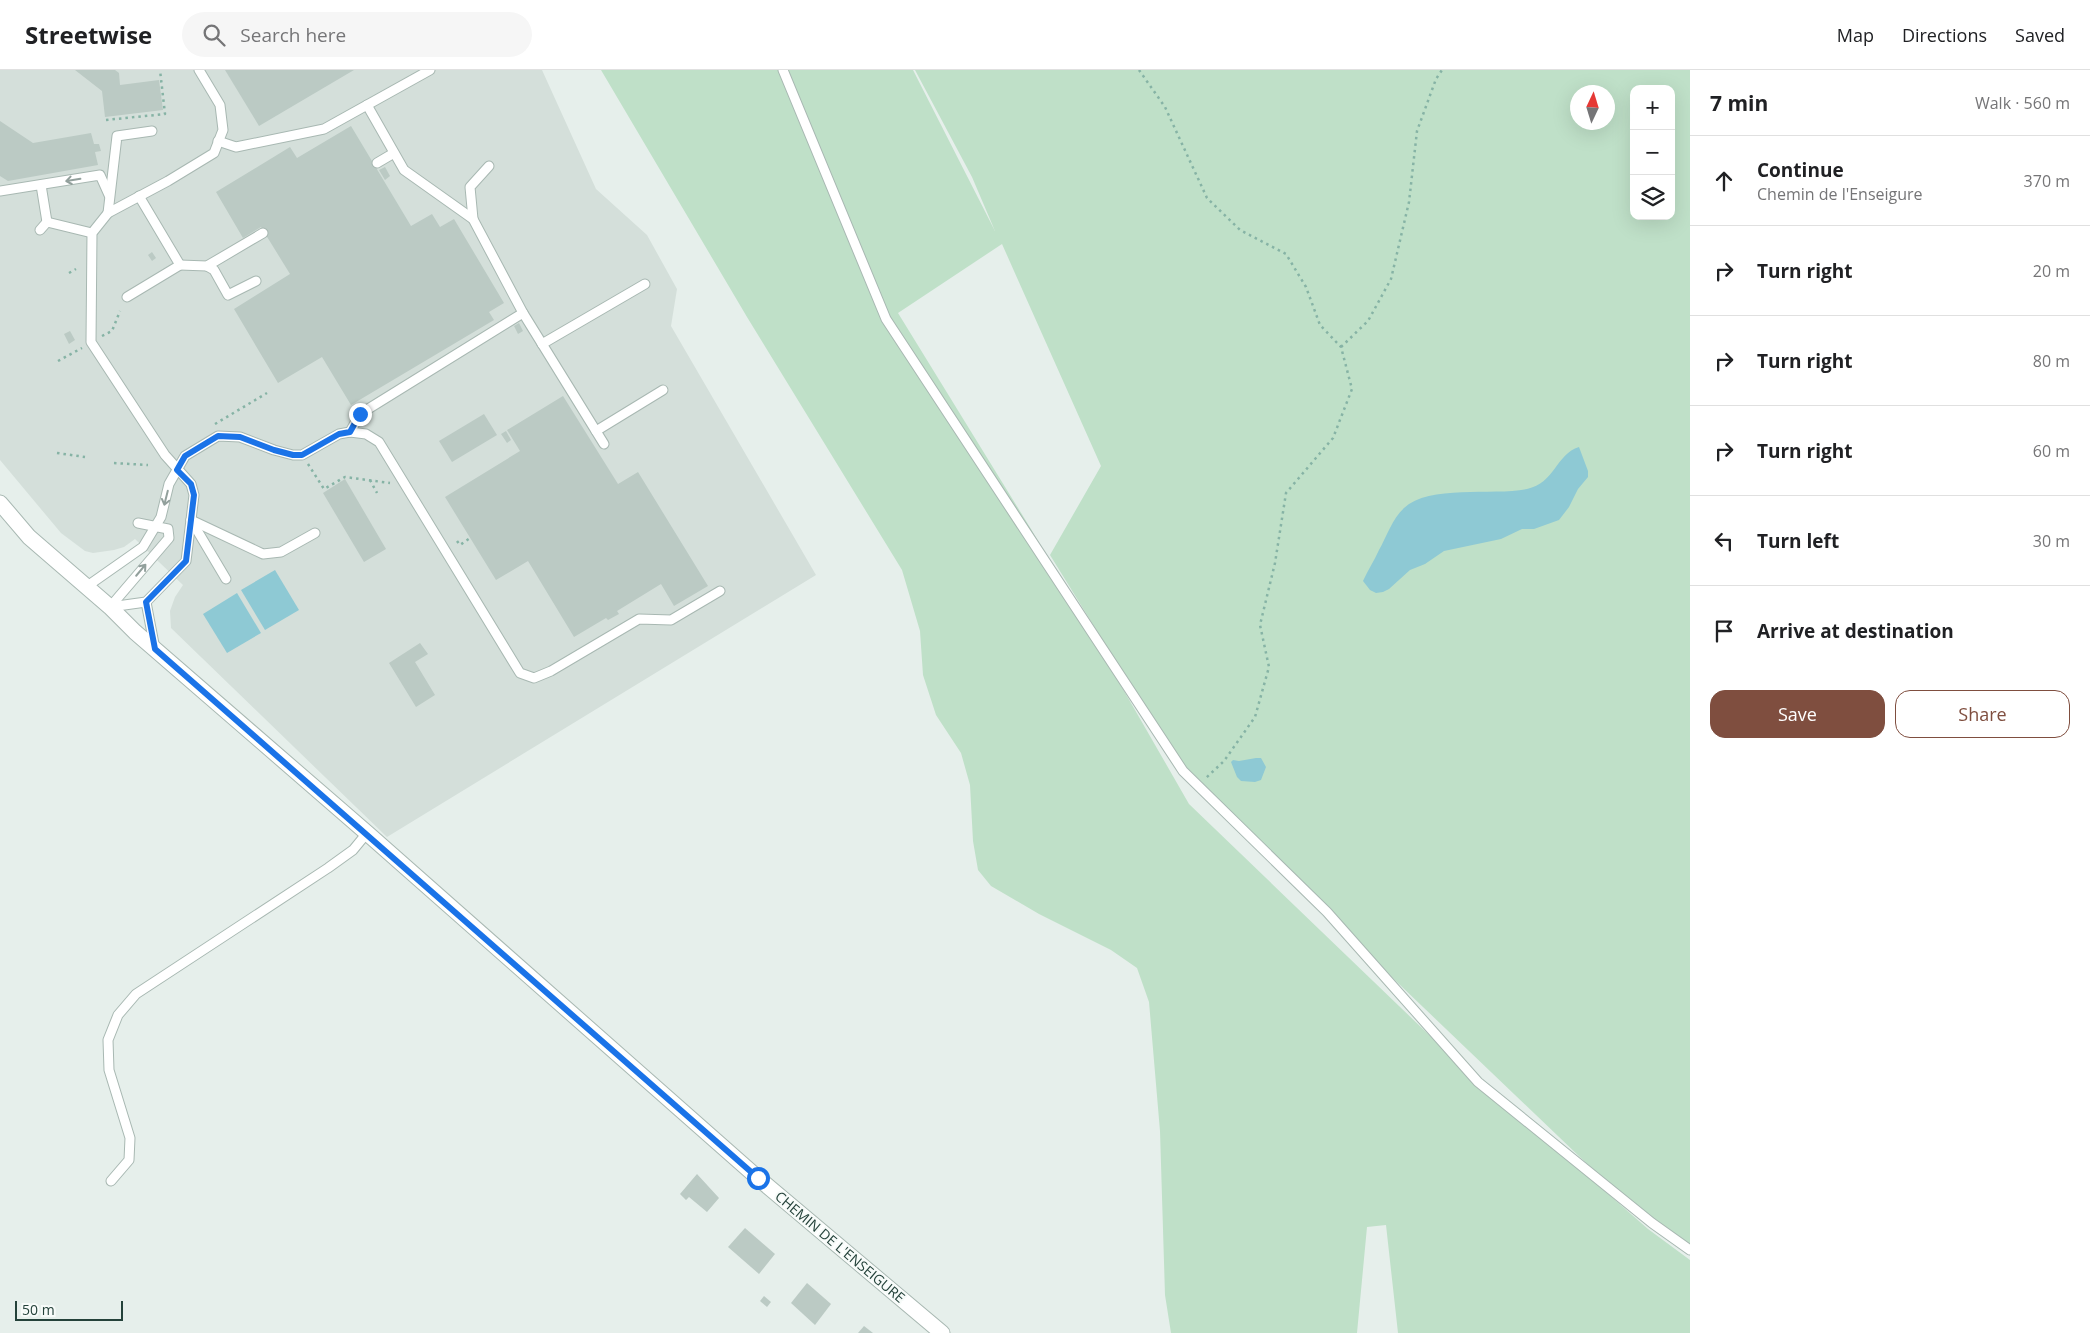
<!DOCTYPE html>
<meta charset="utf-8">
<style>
body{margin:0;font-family:"Open Sans",sans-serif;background:#f6f6f6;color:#202124}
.controls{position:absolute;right:15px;top:15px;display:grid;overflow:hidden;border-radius:10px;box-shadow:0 5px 20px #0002}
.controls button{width:45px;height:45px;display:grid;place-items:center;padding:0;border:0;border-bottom:1px solid #e0e0e0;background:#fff;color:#202124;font:25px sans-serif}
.compass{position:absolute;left:1570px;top:15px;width:45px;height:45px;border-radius:50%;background:#fff;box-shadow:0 5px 20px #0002;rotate:4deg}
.scale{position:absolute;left:15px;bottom:12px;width:108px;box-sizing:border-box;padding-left:5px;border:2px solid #24423a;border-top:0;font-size:14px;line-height:18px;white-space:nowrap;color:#24423a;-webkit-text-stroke:4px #f7fbf9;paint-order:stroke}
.stop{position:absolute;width:15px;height:15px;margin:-11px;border:4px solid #1a73e8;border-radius:50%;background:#fff}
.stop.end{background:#1a73e8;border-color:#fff;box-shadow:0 1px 5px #0008}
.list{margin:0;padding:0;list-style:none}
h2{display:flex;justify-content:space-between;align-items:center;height:65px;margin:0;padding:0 20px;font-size:21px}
h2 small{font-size:16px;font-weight:400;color:#757577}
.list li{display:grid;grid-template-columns:32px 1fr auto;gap:15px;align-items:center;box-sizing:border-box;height:90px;padding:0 20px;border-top:1px solid #e0e0e0}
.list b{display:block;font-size:19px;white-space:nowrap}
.list p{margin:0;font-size:16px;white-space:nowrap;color:#757577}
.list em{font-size:16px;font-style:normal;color:#757577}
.actions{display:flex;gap:10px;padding:15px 20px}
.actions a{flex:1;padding:11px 0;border:1px solid #7f4e3f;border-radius:15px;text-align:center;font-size:18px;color:#7f4e3f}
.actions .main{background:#7f4e3f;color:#fff}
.icon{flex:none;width:28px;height:28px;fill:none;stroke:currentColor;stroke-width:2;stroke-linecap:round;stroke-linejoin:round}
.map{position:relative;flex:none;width:1690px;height:1263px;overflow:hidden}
header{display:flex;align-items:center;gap:30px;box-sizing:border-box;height:70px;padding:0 25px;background:#fff;border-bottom:1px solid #e0e0e0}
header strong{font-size:24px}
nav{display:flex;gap:28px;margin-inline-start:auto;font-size:18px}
.search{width:350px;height:45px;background:#f6f6f6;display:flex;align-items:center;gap:12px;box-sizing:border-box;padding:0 18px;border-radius:28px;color:#757577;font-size:19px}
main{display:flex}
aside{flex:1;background:#fff}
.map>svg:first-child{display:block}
.built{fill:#d4dfda}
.green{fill:#bfe0c8;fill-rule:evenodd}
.water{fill:#8ec9d4}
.building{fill:#bbcac4}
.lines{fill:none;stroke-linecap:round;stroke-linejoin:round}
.service-casing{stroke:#a8b8b2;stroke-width:11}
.tertiary-casing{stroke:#a8b8b2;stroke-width:17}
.path{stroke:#86b3a5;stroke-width:2.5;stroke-dasharray:2.5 4;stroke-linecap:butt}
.service{stroke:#fff;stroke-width:9}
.tertiary{stroke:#fff;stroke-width:15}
.oneway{stroke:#92a09c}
.route{stroke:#1a73e8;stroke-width:6}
.labels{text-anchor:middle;stroke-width:4;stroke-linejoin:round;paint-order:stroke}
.street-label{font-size:14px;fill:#24423a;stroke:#f7fbf9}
</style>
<header>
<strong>Streetwise</strong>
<div class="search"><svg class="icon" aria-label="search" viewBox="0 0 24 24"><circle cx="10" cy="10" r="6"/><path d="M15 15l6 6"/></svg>Search here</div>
<nav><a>Map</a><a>Directions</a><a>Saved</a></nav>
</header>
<main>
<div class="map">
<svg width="1690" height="1263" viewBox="0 0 1690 1263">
<rect width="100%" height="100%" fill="#e6efeb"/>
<!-- built -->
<path class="built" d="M0,0H542L596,119L647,165L677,219L671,256L816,505L387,767L171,558L170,541L175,527L183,515L135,469L124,477L114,480L93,483L85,481L61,463L0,390Z"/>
<!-- green -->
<path class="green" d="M601,0H913L995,161L972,107L915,0H1690V1178L1652,1156L1194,718L1050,485L1101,396L1002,174L898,243L1031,459L1189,734L1451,986L1648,1159L1690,1190V1263H1398L1386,1155L1367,1157L1357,1263H1171L1165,1225L1160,1061L1149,932L1137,898L1111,880L1039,844L991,816L978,800L973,771L970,715L961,683L936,645L923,605L920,561L902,500L747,247ZM1634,19H1671V146H1634ZM1578,22H1608V52H1578Z"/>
<!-- water -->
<g class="water">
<path d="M1579,377L1588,401V407L1578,419L1569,437L1559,450L1534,459H1522L1501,469L1444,481L1425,494L1410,500L1389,519L1383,522L1376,523L1370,520L1363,511C1368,500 1374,491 1379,480C1387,466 1392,449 1404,438C1429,414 1494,426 1527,419C1555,413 1556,384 1579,377Z"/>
<path d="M275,500L299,540L265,560L241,520Z"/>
<path d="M237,523L261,563L227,583L203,544Z"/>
<path d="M1256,688H1261L1266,697L1261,710L1255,712L1241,711L1237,707L1231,692L1233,690L1239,691Z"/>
</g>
<!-- building -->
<g class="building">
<path d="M75,0H115L119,3L120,15L159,10L163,40L105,47L102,21Z"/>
<path d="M225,0H354L259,56Z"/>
<path d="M0,51L33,73L91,63L94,74H99L101,81L95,82L98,95L8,111L0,106Z"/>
<path d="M351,56L411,156L432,144L440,157L454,149L504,233L489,242L494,250L351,335L322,287L278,313L234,239L290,204L261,157L243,168L216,122L290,77L297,88Z"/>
<path d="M385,97L390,106L385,110L379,100Z"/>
<path d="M152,182L156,188L152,191L148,185Z"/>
<path d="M519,253L523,261L518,264L514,256Z"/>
<path d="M70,261L75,270L69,274L64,264Z"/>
<path d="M563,326L618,414L638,402L708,516L674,536L661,514L617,541L619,544L608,550L606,548L574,567L528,491L496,510L445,427L520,381L507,360Z"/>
<path d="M484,344L497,365L452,392L439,371Z"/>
<path d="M506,361L511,370L507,373L501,364Z"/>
<path d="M345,409L386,479L364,492L323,423Z"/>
<path d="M420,573L428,584L415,592L435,625L416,637L389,593Z"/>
<path d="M697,1104L719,1128L707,1142L689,1127L686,1130L680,1124Z"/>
<path d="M745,1158L775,1184L759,1204L728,1177Z"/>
<path d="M807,1213L831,1234L815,1255L791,1233Z"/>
<path d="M764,1226L771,1232L767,1237L760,1231Z"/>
<path d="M864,1256L873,1263H858Z"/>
</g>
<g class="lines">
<defs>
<g id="service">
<path d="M783,0L886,249L1183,701L1327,842L1478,1012L1652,1153L1690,1180"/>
<path d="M367,35L404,100L473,149L523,243L604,374"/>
<path d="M218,71L236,77L324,59L430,0"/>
<path d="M377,93L394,83"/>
<path d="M41,115L47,152"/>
<path d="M0,121L100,105L109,125"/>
<path d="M108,143L117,66L152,61"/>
<path d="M473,149L470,117L489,96"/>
<path d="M47,152L92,163"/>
<path d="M40,160L47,152"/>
<path d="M180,195L207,196L263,163"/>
<path d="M207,196L214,200L228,225L256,211"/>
<path d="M127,227L180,195L139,126"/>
<path d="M542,274L645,214"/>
<path d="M596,361L663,320"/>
<path d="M350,362L360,344L523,243"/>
<path d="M191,450L263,484L281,482L315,463"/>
<path d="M191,450L226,509"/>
<path d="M86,517L143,477L161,447L169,414L185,386L218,366L240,367L274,380L293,385H302L339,364L350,362L366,364L379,372L520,603L534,608L551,601L639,549L671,550L720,521"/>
<path d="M146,532L155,579"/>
<path d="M110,537L146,532L186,491L194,425L191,414L165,385L91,272L92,163L108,143L168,111L214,83L223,60L220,35L199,0"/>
<path d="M110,537L169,468L168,459L138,453"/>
<path d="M111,1111L129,1090L130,1068L109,1000L108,970L118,945L136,924L328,798L353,780L367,763"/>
</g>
<path id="tertiary" d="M0,433L29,467L110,537L135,562L367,763L758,1108L942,1263"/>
</defs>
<!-- service casing -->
<use href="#service" class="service-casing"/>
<!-- tertiary casing -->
<use href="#tertiary" class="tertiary-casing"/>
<!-- path -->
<g class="path">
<path d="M1139,0L1165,37L1207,128L1240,160L1286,184L1306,217L1320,255L1341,277L1352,319L1333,368L1286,423L1275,493L1260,555L1269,597L1255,647L1224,691L1206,708"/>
<path d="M106,50L165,44L160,0"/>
<path d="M69,203L76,199"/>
<path d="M102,266L112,261L120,241"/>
<path d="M1341,277L1368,251L1391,209L1409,132L1417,61L1436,9L1442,0"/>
<path d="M58,291L82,278"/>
<path d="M215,354L267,323"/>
<path d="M57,383L85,387"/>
<path d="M114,393L148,395"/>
<path d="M308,394L324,419L345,407L390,413"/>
<path d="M370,410L377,423"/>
<path d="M457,471L460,475L470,468"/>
</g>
<!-- service -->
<use href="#service" class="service"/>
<!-- tertiary -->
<use href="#tertiary" class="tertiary"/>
</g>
<!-- one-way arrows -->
<defs><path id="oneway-shaft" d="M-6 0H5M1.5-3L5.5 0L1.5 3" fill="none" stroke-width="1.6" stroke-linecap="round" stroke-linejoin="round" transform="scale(1.25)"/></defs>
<g class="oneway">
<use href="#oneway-shaft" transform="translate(73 110) rotate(171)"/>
<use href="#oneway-shaft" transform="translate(166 428) rotate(104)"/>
<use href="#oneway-shaft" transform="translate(141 500) rotate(-50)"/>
</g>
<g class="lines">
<!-- route -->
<path class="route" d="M360,344L350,362L339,364L302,385H293L274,380L240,367L218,366L185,386L177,400L191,414L194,425L186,491L146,532L155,579L758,1108"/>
</g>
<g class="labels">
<!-- street labels -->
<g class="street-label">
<text transform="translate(840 1177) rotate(40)" y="5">CHEMIN DE L'ENSEIGURE</text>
</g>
</g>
</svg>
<div class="controls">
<button>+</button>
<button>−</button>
<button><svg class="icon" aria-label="layers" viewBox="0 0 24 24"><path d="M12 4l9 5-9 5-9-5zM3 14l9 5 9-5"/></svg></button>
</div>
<svg class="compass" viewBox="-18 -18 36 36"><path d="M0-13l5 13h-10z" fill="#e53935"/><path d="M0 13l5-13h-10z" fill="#757577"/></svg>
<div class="scale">50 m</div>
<div class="stop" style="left:758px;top:1108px"></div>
<div class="stop end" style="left:360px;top:344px"></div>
</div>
<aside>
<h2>7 min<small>Walk · 560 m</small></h2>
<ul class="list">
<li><svg class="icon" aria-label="ahead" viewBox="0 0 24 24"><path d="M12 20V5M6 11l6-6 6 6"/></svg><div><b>Continue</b><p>Chemin de l'Enseigure</p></div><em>370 m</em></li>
<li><svg class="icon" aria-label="right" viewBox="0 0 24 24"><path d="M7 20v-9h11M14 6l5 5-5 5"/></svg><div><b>Turn right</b></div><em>20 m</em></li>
<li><svg class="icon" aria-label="right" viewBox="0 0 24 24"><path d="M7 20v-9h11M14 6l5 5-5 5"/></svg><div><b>Turn right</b></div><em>80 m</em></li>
<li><svg class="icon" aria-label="right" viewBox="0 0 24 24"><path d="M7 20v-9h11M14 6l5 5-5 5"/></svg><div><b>Turn right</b></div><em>60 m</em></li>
<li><svg class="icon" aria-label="left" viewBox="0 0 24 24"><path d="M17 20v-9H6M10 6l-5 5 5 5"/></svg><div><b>Turn left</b></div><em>30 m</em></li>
<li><svg class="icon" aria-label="arrive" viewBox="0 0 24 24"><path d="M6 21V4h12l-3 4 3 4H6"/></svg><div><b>Arrive at destination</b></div></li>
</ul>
<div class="actions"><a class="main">Save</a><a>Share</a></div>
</aside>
</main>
